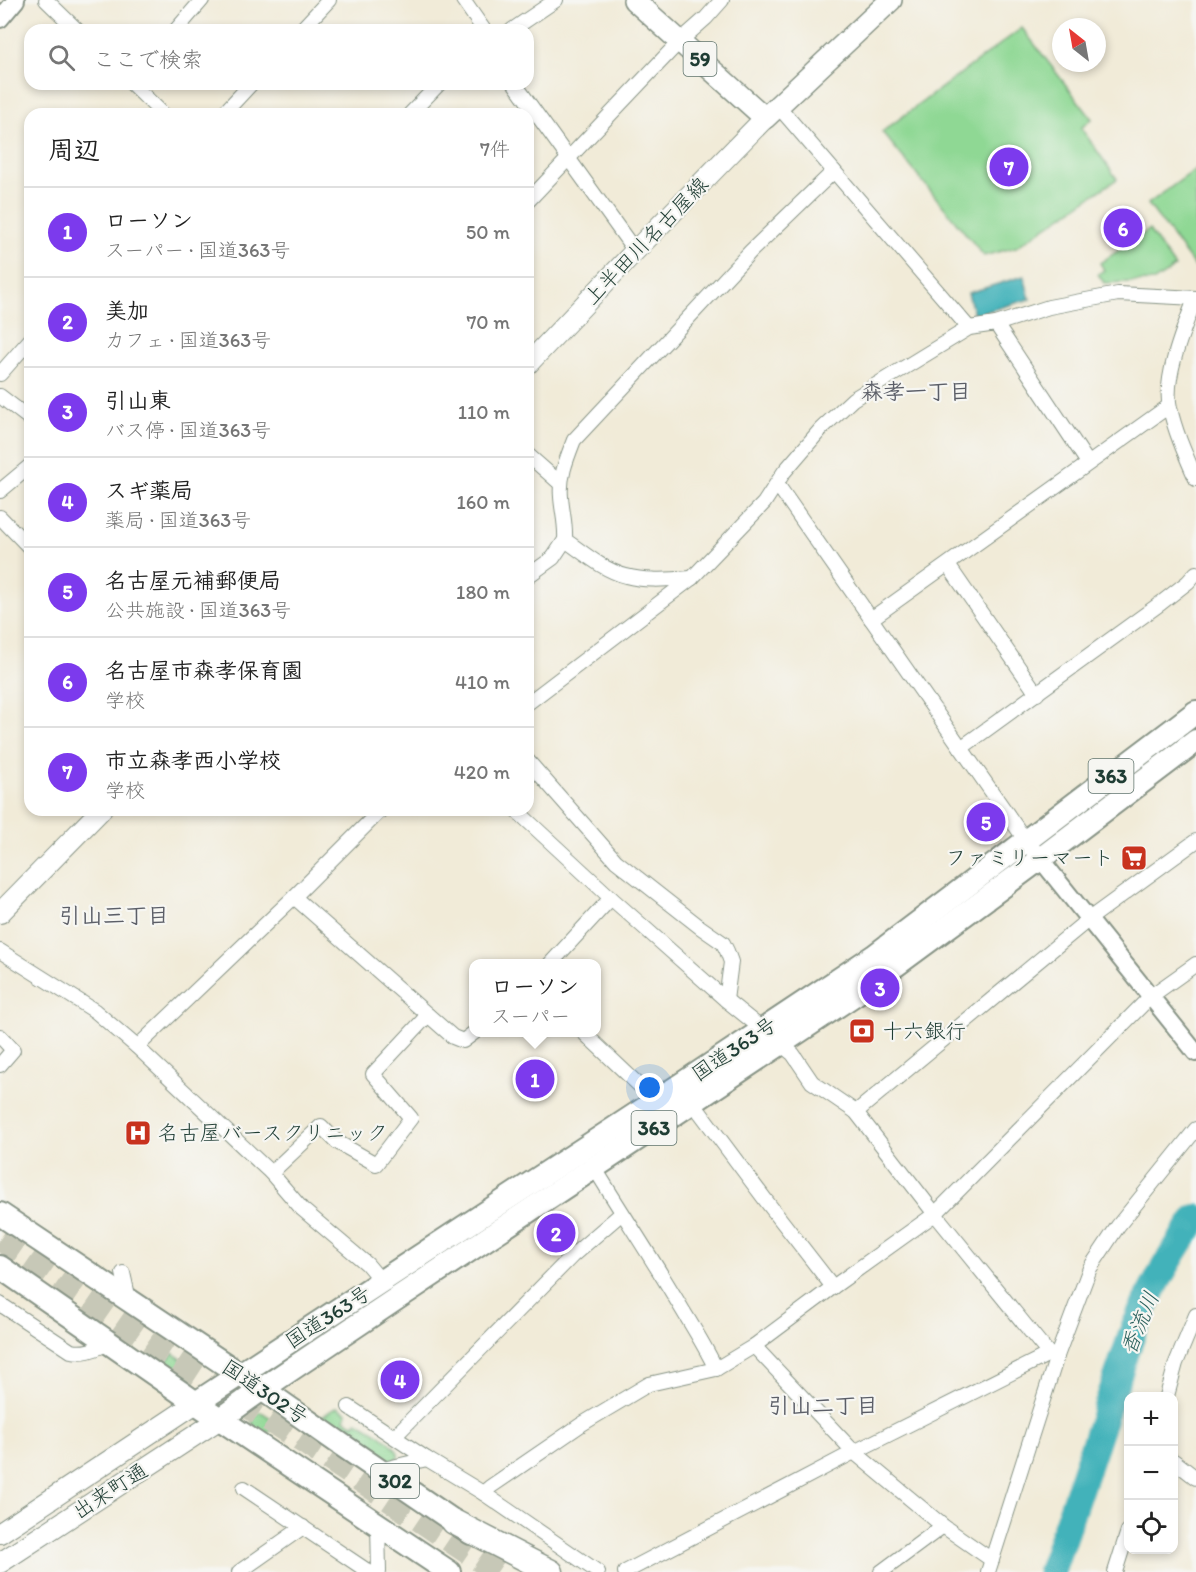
<!DOCTYPE html>
<html lang="ja">
<meta charset="utf-8">
<style>
body{margin:0;font-family:Itim,"Klee One",sans-serif;background:#f2f2f2;color:#222}
.controls{position:absolute;right:18px;bottom:18px;display:grid;overflow:hidden;border-radius:12px;box-shadow:0 3px 9px #0003}
.controls button{width:54px;height:54px;display:grid;place-items:center;padding:0;border:0;border-bottom:2px solid #e0e0e0;background:#fff;color:#222;font:30px sans-serif}
.compass{position:absolute;left:1052px;top:18px;width:54px;height:54px;border-radius:50%;background:#fff;box-shadow:0 3px 9px #0003;rotate:329deg}
.you{position:absolute;left:650px;top:1088px;width:21px;height:21px;margin:-15px;border:4px solid #fff;border-radius:50%;background:#1a73e8;box-shadow:0 0 0 9px #1a73e833}
.badge{display:grid;place-items:center;width:39px;height:39px;border-radius:50%;background:#7c3aed;color:#fff;font-size:20px;font-weight:700}
.pin{position:absolute;translate:-50% -50%;border:3px solid #fff;box-shadow:0 2px 6px #0006}
.popup{position:absolute;left:469px;top:959px;width:132px;height:78px;box-sizing:border-box;display:grid;place-content:center;border-radius:12px;background:#fff;filter:drop-shadow(0 2px 4px #0005);font-size:20px;white-space:nowrap;color:#767676}
.popup b{font-size:22px;color:#222}
.popup::after{content:'';position:absolute;left:50%;top:100%;margin-left:-12px;border:12px solid transparent;border-top-color:#fff}
.list{margin:0;padding:0;list-style:none}
h2{display:flex;justify-content:space-between;align-items:center;height:78px;margin:0;padding:0 24px;font-size:26px}
h2 small{font-size:20px;font-weight:400;color:#767676}
.list li{display:grid;grid-template-columns:39px 1fr auto;gap:18px;align-items:center;box-sizing:border-box;height:90px;padding:0 24px;border-top:2px solid #e0e0e0}
.list b{display:block;font-size:22px;white-space:nowrap}
.list p{margin:0;font-size:20px;white-space:nowrap;color:#767676}
.list em{font-size:20px;font-style:normal;color:#767676}
.icon{flex:none;width:33px;height:33px;fill:none;stroke:currentColor;stroke-width:2;stroke-linecap:round;stroke-linejoin:round}
.map{position:relative;flex:none;width:1196px;height:1572px;overflow:hidden}
.search{position:absolute;background:#fff;box-shadow:0 3px 9px #0003;left:24px;top:24px;width:510px;height:66px;display:flex;align-items:center;gap:15px;box-sizing:border-box;padding:0 21px;border-radius:18px;color:#767676;font-size:22px}
.panel{position:absolute;background:#fff;box-shadow:0 3px 9px #0003;left:24px;top:108px;width:510px;height:708px;border-radius:18px}
.map>svg:first-child{display:block}
.green{fill:#8fd894;stroke:#578a64;stroke-width:1.5}
.water{fill:#42b2ba;stroke:#307877;stroke-width:1.5}
.lines{fill:none;stroke-linecap:round;stroke-linejoin:round}
.river{stroke:#42b2ba;stroke-width:28}
.motorway-tunnel{stroke:#c7c8b7;stroke-width:24;stroke-dasharray:24 12;stroke-linecap:butt}
.minor-casing{stroke:#889486;stroke-width:16}
.tertiary-casing{stroke:#889486;stroke-width:20}
.secondary-casing{stroke:#889486;stroke-width:22}
.primary-casing{stroke:#889486;stroke-width:24}
.trunk-casing{stroke:#889486;stroke-width:26}
.motorway-casing{stroke:#889486;stroke-width:27}
.minor{stroke:#fff;stroke-width:14}
.tertiary{stroke:#fff;stroke-width:16}
.secondary{stroke:#fff;stroke-width:20}
.primary{stroke:#fff;stroke-width:21}
.trunk{stroke:#fff;stroke-width:22}
.motorway{stroke:#fff;stroke-width:24}
.labels{text-anchor:middle;stroke-width:4.5;stroke-linejoin:round;paint-order:stroke}
.shield{fill:#f6f6f2;stroke:#60746d;stroke-width:1.5}
.shield-label{font-size:20px;font-weight:bold;fill:#1f3d34}
.street-label{font-size:21px;fill:#1f3d34;stroke:#f6f6f2}
.poi-label{font-size:21px;fill:#1f3d34;stroke:#f6f6f2;text-anchor:start}
.neighbourhood-label{font-size:22px;font-weight:bold;fill:#5c5f68;stroke:#f6f6f2}
.water-label{font-size:22px;font-style:italic;fill:#2a605c;stroke:#f6f6f2}
</style>
<div class="map">
<svg width="1196" height="1572" viewBox="0 0 1196 1572">
<rect width="100%" height="100%" fill="#f6f6f2"/>
<filter id="ink" filterUnits="userSpaceOnUse"><feTurbulence type="fractalNoise" baseFrequency=".0167" numOctaves="2"/><feDisplacementMap in="SourceGraphic" scale="12" xChannelSelector="R" yChannelSelector="G"/><feConvolveMatrix kernelMatrix="1 2 1 2 8 2 1 2 1" color-interpolation-filters="sRGB"/></filter>
<filter id="wash" filterUnits="userSpaceOnUse"><feTurbulence type="fractalNoise" baseFrequency=".008" numOctaves="4" result="noise"/><feDisplacementMap in="SourceGraphic" scale="24" xChannelSelector="R" yChannelSelector="G"/><feGaussianBlur stdDeviation="1.35" result="paint"/><feColorMatrix in="noise" values="0 0 0 0 0 0 0 0 0 0 0 0 0 0 0 0 0 1.4 0 .05"/><feComposite in="paint" operator="in"/></filter>
<g filter="url(#wash)">
<rect width="100%" height="100%" fill="#f1ebd8"/>
<!-- green -->
<g class="green">
<path d="M1022,28L1092,119L1081,128L1117,179L1016,247L984,256L882,132Z"/>
<path d="M1196,169V268L1148,204Z"/>
<path d="M1149,230L1175,267L1154,281L1104,283L1098,274L1104,270L1100,263Z"/>
<path d="M173,1353C182,1360 193,1365 191,1378L188,1382L181,1385L158,1372Z"/>
<path d="M337,1407L347,1413L344,1419L354,1425L357,1421C365,1426 410,1449 395,1460C391,1462 384,1462 380,1463L315,1421Z"/>
<path d="M260,1412L263,1413L281,1425L265,1434L255,1428L252,1422L254,1416Z"/>
</g>
<!-- water -->
<path class="water" d="M1024,276L1030,299L974,315L968,293Z"/>
<g class="lines">
<!-- river -->
<path class="river" d="M1051,1572L1133,1331C1151,1289 1170,1256 1196,1218"/>
</g>
</g>
<g filter="url(#ink)">
<g class="lines">
<!-- motorway-tunnel -->
<path class="motorway-tunnel" d="M0,1239L159,1349L305,1443L497,1572"/>
<defs>
<g id="minor">
<path d="M46,0L77,30"/>
<path d="M463,0L484,30"/>
<path d="M176,30L202,0"/>
<path d="M301,30L329,0"/>
<path d="M512,30L556,0"/>
<path d="M132,84L163,114"/>
<path d="M515,84L635,251"/>
<path d="M778,106L969,328"/>
<path d="M223,114L251,84"/>
<path d="M410,114L439,84"/>
<path d="M528,201L680,41L706,18L722,0"/>
<path d="M1195,299C1184,328 1163,378 1170,408C1175,432 1186,456 1196,479"/>
<path d="M996,324L1088,463"/>
<path d="M0,374L30,340"/>
<path d="M0,396L30,419"/>
<path d="M528,455L561,484"/>
<path d="M777,484L1026,841"/>
<path d="M0,491L30,466"/>
<path d="M0,517L30,548"/>
<path d="M948,565L1037,694"/>
<path d="M528,576L553,558L565,540"/>
<path d="M692,578C671,579 647,582 626,576C603,570 584,553 565,540C566,524 562,512 561,497C559,477 567,458 574,440L751,251L834,171"/>
<path d="M871,619L1169,406"/>
<path d="M528,703L692,578L764,503L784,472L821,429L853,399L969,328L996,324L1049,307L1118,294L1196,298"/>
<path d="M961,748L1161,603L1188,582L1196,573"/>
<path d="M528,761L616,861L700,927L723,943L727,951L731,962L726,1000"/>
<path d="M516,810L611,898L726,1000L793,1054L812,1082L856,1112L935,1214L1039,1342L1049,1354L1057,1356"/>
<path d="M294,897L453,1037L463,1041L475,1032"/>
<path d="M0,951L95,1011L137,1047L271,1173L302,1209L367,1264L382,1282"/>
<path d="M550,964L611,898"/>
<path d="M583,1032L641,1087L653,1103"/>
<path d="M0,1036L13,1050L0,1065"/>
<path d="M137,1047L294,897L381,810"/>
<path d="M693,1103L770,1206L833,1287"/>
<path d="M856,1112L1089,919L1196,841"/>
<path d="M594,1167C623,1215 654,1261 682,1309C694,1329 706,1348 716,1369"/>
<path d="M271,1173L321,1126L337,1142L376,1164L411,1118L373,1074L428,1015"/>
<path d="M123,1273L129,1300"/>
<path d="M0,1304L71,1351C86,1354 95,1349 109,1343"/>
<path d="M754,1346L854,1452L943,1526L992,1560"/>
<path d="M1167,1396L1176,1363L1196,1315"/>
<path d="M349,1407L427,1459L483,1493L598,1572"/>
<path d="M395,1436L572,1256L622,1213"/>
<path d="M1174,1461L1196,1478"/>
<path d="M379,1470L427,1459"/>
<path d="M244,1488L369,1572"/>
<path d="M483,1493L490,1487L582,1424L649,1384L716,1369L754,1346L833,1287L935,1214L1151,996L1196,964"/>
<path d="M378,1523L379,1572"/>
<path d="M239,1572L303,1527"/>
<path d="M625,1572L854,1452L1049,1354"/>
<path d="M881,1572L943,1526"/>
<path d="M988,1572L1057,1356L1090,1268L1118,1226L1196,1129"/>
<path d="M1115,1572L1128,1531"/>
</g>
<g id="tertiary">
<path d="M0,19L16,0"/>
<path d="M1026,841L1196,1053"/>
</g>
<g id="secondary">
<path d="M528,364L635,251L765,118"/>
<path d="M0,913L101,810"/>
<path d="M0,1533L196,1403"/>
<path d="M0,1563L220,1419"/>
</g>
<path id="primary" d="M634,0L765,118L891,0"/>
<g id="trunk">
<path d="M0,1214L262,1389L342,1445L471,1533"/>
<path d="M0,1267L196,1403L449,1572"/>
<path d="M196,1403L653,1103L874,956L1196,712"/>
<path d="M220,1419L262,1389L393,1301L869,985L1040,859L1196,741"/>
</g>
<path id="motorway" d="M454,1522L551,1572"/>
</defs>
<!-- minor casing -->
<use href="#minor" class="minor-casing"/>
<!-- tertiary casing -->
<use href="#tertiary" class="tertiary-casing"/>
<!-- secondary casing -->
<use href="#secondary" class="secondary-casing"/>
<!-- primary casing -->
<use href="#primary" class="primary-casing"/>
<!-- trunk casing -->
<use href="#trunk" class="trunk-casing"/>
<!-- motorway casing -->
<use href="#motorway" class="motorway-casing"/>
<!-- minor -->
<use href="#minor" class="minor"/>
<!-- tertiary -->
<use href="#tertiary" class="tertiary"/>
<!-- secondary -->
<use href="#secondary" class="secondary"/>
<!-- primary -->
<use href="#primary" class="primary"/>
<!-- trunk -->
<use href="#trunk" class="trunk"/>
<!-- motorway -->
<use href="#motorway" class="motorway"/>
</g>
</g>
<!-- icons -->
<defs>
<symbol id="supermarket-square" viewBox="-11 -11 22 22"><rect x="-9" y="-9" width="18" height="18" rx="4" fill="#c8321e" stroke="#f6f6f2"/><path d="M-6-5.5h2.5l.6 2H6L4.5 2H-2.5L-4.4-4H-6ZM-1.5 3.2a1.3 1.3 0 1 0 .1 0ZM3 3.2a1.3 1.3 0 1 0 .1 0Z" fill="#fff"/></symbol>
<symbol id="bank-square" viewBox="-11 -11 22 22"><rect x="-9" y="-9" width="18" height="18" rx="4" fill="#c8321e" stroke="#f6f6f2"/><path d="M-6-4H6V4H-6ZM0-2.3a2.3 2.3 0 1 0 0 4.6a2.3 2.3 0 1 0 0-4.6Z" fill="#fff"/></symbol>
<symbol id="hospital-square" viewBox="-11 -11 22 22"><rect x="-9" y="-9" width="18" height="18" rx="4" fill="#c8321e" stroke="#f6f6f2"/><path d="M-5-5h3v3.5h4V-5h3V5h-3V1.5h-4V5h-3Z" fill="#fff"/></symbol>
</defs>
<g fill-rule="evenodd">
<use href="#supermarket-square" x="1119" y="843" width="30" height="30"/>
<use href="#bank-square" x="847" y="1016" width="30" height="30"/>
<use href="#hospital-square" x="123" y="1118" width="30" height="30"/>
</g>
<g class="labels">
<!-- shield labels -->
<g class="shield">
<rect x="683.5" y="42" width="33" height="34" rx="4.5"/>
<rect x="1088.5" y="759" width="45" height="34" rx="4.5"/>
<rect x="631.5" y="1111" width="45" height="34" rx="4.5"/>
<rect x="371" y="1464" width="48" height="34" rx="4.5"/>
</g>
<g class="shield-label">
<text x="700" y="66">59</text>
<text x="1111" y="783">363</text>
<text x="654" y="1135">363</text>
<text x="395" y="1488">302</text>
</g>
<!-- street labels -->
<g class="street-label">
<text transform="translate(646 241) rotate(-46)" y="7">上半田川名古屋線</text>
<text transform="translate(734 1049) rotate(-34)" y="7">国道363号</text>
<text transform="translate(328 1317) rotate(-33)" y="7">国道363号</text>
<text transform="translate(265 1392) rotate(34)" y="7">国道302号</text>
<text transform="translate(110 1491) rotate(-33)" y="7">出来町通</text>
</g>
<!-- poi labels -->
<g class="poi-label">
<text x="1114" y="865" text-anchor="end">ファミリーマート</text>
<text x="882" y="1038">十六銀行</text>
<text x="158" y="1140">名古屋バースクリニック</text>
</g>
<!-- neighbourhood labels -->
<g class="neighbourhood-label">
<text x="916" y="399">森孝一丁目</text>
<text x="114" y="923">引山三丁目</text>
<text x="823" y="1413">引山二丁目</text>
</g>
<!-- water labels -->
<g class="water-label">
<text transform="translate(1139 1323) rotate(-67)" y="8">香流川</text>
</g>
</g>
</svg>
<div class="controls">
<button>+</button>
<button>−</button>
<button><svg class="icon" aria-label="locate" viewBox="0 0 24 24"><circle cx="12" cy="12" r="6"/><path d="M12 2v4M12 18v4M2 12h4M18 12h4"/></svg></button>
</div>
<svg class="compass" viewBox="-18 -18 36 36"><path d="M0-13l5 13h-10z" fill="#e53935"/><path d="M0 13l5-13h-10z" fill="#767676"/></svg>
<div class="you"></div>
<div class="pin badge" style="left:535px;top:1079px">1</div>
<div class="popup"><b>ローソン</b>スーパー</div>
<div class="pin badge" style="left:556px;top:1233px">2</div>
<div class="pin badge" style="left:880px;top:988px">3</div>
<div class="pin badge" style="left:400px;top:1380px">4</div>
<div class="pin badge" style="left:986px;top:822px">5</div>
<div class="pin badge" style="left:1123px;top:228px">6</div>
<div class="pin badge" style="left:1009px;top:167px">7</div>
<div class="search"><svg class="icon" aria-label="search" viewBox="0 0 24 24"><circle cx="10" cy="10" r="6"/><path d="M15 15l6 6"/></svg>ここで検索</div>
<section class="panel">
<h2>周辺<small>7件</small></h2>
<ul class="list">
<li><span class="badge">1</span><div><b>ローソン</b><p>スーパー · 国道363号</p></div><em>50 m</em></li>
<li><span class="badge">2</span><div><b>美加</b><p>カフェ · 国道363号</p></div><em>70 m</em></li>
<li><span class="badge">3</span><div><b>引山東</b><p>バス停 · 国道363号</p></div><em>110 m</em></li>
<li><span class="badge">4</span><div><b>スギ薬局</b><p>薬局 · 国道363号</p></div><em>160 m</em></li>
<li><span class="badge">5</span><div><b>名古屋元補郵便局</b><p>公共施設 · 国道363号</p></div><em>180 m</em></li>
<li><span class="badge">6</span><div><b>名古屋市森孝保育園</b><p>学校</p></div><em>410 m</em></li>
<li><span class="badge">7</span><div><b>市立森孝西小学校</b><p>学校</p></div><em>420 m</em></li>
</ul>
</section>
</div>
